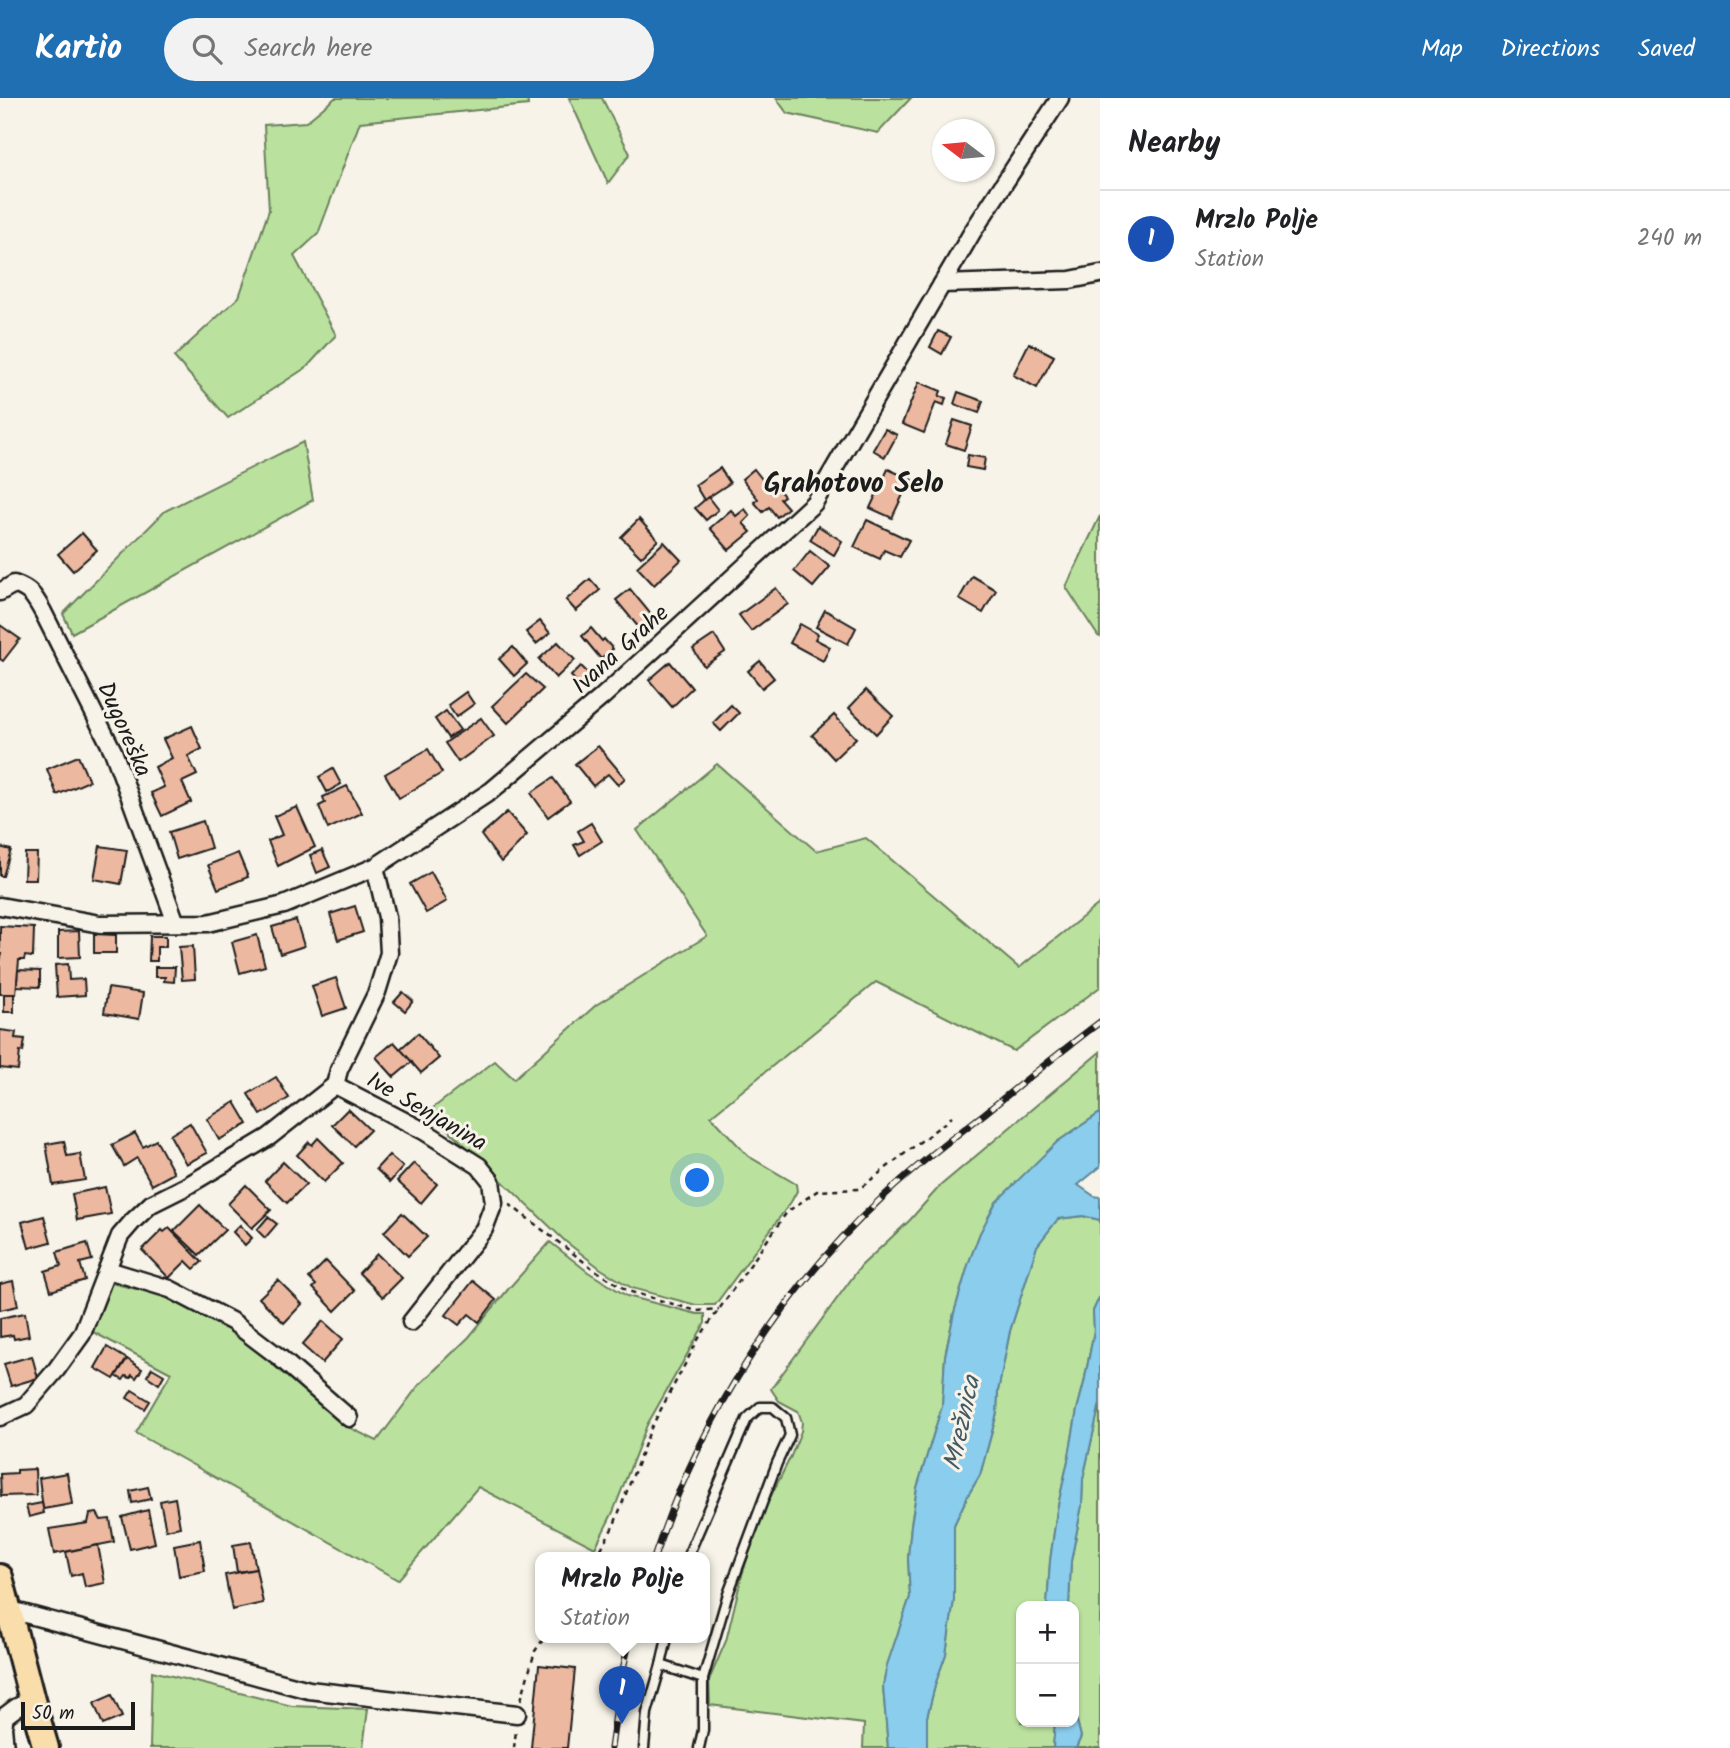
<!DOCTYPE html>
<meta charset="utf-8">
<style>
body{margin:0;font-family:Kalam,sans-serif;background:#f2f2f2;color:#202124}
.controls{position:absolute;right:21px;bottom:21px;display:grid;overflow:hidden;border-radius:14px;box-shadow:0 2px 5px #0004}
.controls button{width:63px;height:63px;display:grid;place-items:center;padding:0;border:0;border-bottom:2px solid #e0e0e0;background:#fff;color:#202124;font:35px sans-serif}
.compass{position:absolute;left:932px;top:21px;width:63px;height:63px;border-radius:50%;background:#fff;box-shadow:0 2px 5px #0004;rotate:286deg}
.scale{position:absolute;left:21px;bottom:18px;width:114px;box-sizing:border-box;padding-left:7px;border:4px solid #1c1c1c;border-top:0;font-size:19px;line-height:24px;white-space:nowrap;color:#1c1c1c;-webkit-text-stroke:5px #f7f3e8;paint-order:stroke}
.you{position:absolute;left:698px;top:1083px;width:24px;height:24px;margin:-18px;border:5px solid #fff;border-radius:50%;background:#1a73e8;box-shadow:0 0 0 10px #1a73e833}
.badge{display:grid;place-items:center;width:46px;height:46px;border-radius:50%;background:#1f6fb2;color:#fff;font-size:23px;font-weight:700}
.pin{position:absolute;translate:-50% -58px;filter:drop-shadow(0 2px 4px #0008)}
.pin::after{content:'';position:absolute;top:37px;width:24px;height:21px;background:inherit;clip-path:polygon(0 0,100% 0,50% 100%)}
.popup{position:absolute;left:535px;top:1454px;width:175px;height:91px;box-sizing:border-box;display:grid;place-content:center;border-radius:14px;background:#fff;filter:drop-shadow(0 2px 5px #0005);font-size:23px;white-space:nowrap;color:#757577}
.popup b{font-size:26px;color:#202124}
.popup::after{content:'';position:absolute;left:50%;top:100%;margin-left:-14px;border:14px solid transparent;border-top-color:#fff}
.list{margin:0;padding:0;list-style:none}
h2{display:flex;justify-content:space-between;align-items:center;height:91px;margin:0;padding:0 28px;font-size:30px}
h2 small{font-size:23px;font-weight:400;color:#757577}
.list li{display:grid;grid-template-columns:46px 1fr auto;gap:21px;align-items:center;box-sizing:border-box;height:98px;padding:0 28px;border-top:2px solid #e0e0e0}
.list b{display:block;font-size:26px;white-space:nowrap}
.list p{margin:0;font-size:23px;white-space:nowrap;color:#757577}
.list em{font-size:23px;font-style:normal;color:#757577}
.icon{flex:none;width:38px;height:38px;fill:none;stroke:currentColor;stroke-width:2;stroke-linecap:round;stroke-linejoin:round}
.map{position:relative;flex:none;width:1100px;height:1650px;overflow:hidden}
header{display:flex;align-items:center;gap:42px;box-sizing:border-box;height:98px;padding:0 35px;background:#1f6fb2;color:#fff}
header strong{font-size:33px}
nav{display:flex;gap:38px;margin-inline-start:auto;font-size:24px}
.search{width:490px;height:63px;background:#f2f2f2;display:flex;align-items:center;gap:18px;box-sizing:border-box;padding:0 24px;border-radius:38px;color:#757577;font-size:26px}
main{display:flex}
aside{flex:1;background:#fff}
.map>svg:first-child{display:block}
.green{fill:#bae29e;stroke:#6b7f5d;stroke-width:2}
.water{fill:#8bcdec;stroke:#5f8699;stroke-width:2}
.building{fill:#edb8a0;stroke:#1c1c1c;stroke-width:2}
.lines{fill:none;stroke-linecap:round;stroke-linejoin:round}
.lane-casing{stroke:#1c1c1c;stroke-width:13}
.street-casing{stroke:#1c1c1c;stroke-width:21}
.primary-casing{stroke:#1c1c1c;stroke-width:30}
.path{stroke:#1c1c1c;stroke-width:2.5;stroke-dasharray:5 5;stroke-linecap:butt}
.lane{stroke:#f7f3e8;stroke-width:8}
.street{stroke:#f7f3e8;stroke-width:16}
.primary{stroke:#f9ddab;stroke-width:24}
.rail-casing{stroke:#1c1c1c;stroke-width:7}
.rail{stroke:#f7f3e8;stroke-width:4.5;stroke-dasharray:13;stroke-linecap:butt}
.labels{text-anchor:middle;stroke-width:6;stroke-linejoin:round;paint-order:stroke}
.street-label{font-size:24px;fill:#1c1c1c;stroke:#f7f3e8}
.water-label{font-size:26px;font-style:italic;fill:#435a65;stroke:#f7f3e8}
.quarter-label{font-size:28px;font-weight:bold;fill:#1c1c1c;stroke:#f7f3e8}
</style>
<header>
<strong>Kartio</strong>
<div class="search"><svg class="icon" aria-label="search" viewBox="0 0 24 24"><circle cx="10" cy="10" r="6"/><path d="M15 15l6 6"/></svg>Search here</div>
<nav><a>Map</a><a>Directions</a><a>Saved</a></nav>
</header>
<main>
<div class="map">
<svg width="1100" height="1650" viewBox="0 0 1100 1650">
<rect width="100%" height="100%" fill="#f7f3e8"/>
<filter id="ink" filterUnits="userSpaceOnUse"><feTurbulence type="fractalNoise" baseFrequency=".0143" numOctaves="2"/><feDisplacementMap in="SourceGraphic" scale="14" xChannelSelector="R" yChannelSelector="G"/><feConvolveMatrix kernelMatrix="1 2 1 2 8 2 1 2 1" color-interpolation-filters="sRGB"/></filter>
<g filter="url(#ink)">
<!-- green -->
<g class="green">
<path d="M335,0H527L528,7L360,24L318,136L294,158L336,237L307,269L228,320L174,259L239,199L269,112L264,27L306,24Z"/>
<path d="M569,0H602L630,56L608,85Z"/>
<path d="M776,0H911L878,35L787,15Z"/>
<path d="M303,344L313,402L72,535L63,516L165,413Z"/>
<path d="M1100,418V539L1098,538L1066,489Z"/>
<path d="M717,666L816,753L866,740L1019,870L1100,805V889L1014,953L876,884L711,1018L748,1058L796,1086L797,1093L791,1104L715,1207H696L632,1190L601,1171L565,1143L429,1013L495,963L514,981L596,907L707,838L637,732Z"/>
<path d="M1100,954V1015L1057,1044L980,1135L969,1164L954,1215L945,1258L942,1308L917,1390L911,1427L908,1460L910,1499L887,1568L883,1588L888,1650H863L864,1626L710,1607L709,1582L726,1543L742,1477L760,1420L791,1358L801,1333L802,1324L798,1313L779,1303L771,1291L861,1168L910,1122L940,1088Z"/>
<path d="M1083,1118L1100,1122V1198L1093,1213L1094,1232L1084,1285L1077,1312L1069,1358L1057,1412L1050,1463L1047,1508H1021V1624H1055L1053,1650H927V1619L936,1584L946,1556L954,1502V1427L967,1399L980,1377L997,1315L998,1293L1010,1233L1037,1148L1058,1121Z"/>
<path d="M550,1144L588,1174L627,1198L697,1216H705V1225L647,1327L613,1414L595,1450L478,1389L398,1482L136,1335L171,1275L91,1233L111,1185L170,1199L254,1245L348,1329L377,1343L419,1287L469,1239L510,1189Z"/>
<path d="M1100,1305V1650H1076L1081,1639L1074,1611V1508H1069L1071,1463L1082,1407L1083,1381Z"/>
<path d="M152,1573L292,1608L368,1611L363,1650H150Z"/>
</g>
<!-- water -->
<g class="water">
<path d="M1100,1015V1069L1078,1087L1094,1098L1100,1099V1122L1083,1118L1058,1121L1037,1148L1010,1233L998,1293L997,1315L980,1377L967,1399L954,1427V1502L946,1556L936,1584L927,1619V1650H888L883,1588L887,1567L910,1499L908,1460L911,1427L917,1390L942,1308L945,1258L954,1215L969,1164L980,1135L996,1104L1057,1044Z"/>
<path d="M1100,1198V1305L1083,1381L1082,1407L1071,1463L1069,1508H1047L1050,1463L1057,1412L1069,1358L1077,1312L1084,1285L1094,1233L1093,1213Z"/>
<path d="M1074,1611L1081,1639L1076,1650H1053L1055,1624H1074Z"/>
</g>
<!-- building -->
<g class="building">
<path d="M938,233L951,239L942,256L930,249Z"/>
<path d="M1029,245L1054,258L1037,290L1013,277Z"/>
<path d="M919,284L941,293L939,298L946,300L944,307L936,304L924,335L902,326Z"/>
<path d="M958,294L983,303L979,315L954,306Z"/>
<path d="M954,322L972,328L964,352L946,346Z"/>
<path d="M885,331L897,337L885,359L873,352Z"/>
<path d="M968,357L985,360L983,372L966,369Z"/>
<path d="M720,370L730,385L704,402L695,387Z"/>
<path d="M754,371L770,391L775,387L784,398L780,401L788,410L777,419L769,409L763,414L754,404L758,401L742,381Z"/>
<path d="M888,371L921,386L917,395L906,390L892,420L870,410Z"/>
<path d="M708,399L718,412L706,422L695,410Z"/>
<path d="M745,411L750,418L743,425L751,434L729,452L710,430L731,412L736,418Z"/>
<path d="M639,421L658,442L641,459L621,439Z"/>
<path d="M867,422L909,442L900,459L884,452L880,461L854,449Z"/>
<path d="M818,428L842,443L834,457L810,442Z"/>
<path d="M82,435L97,452L73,473L58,456Z"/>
<path d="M664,444L681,462L654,487L637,469Z"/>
<path d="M810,453L830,469L813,489L794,473Z"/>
<path d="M972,478L996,492L983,515L959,501Z"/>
<path d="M590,481L600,492L576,513L566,502Z"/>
<path d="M776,490L788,506L751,533L739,517Z"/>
<path d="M630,491L654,520L640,531L616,502Z"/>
<path d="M825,512L856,530L848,546L816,529Z"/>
<path d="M540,523L550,535L536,546L526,534Z"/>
<path d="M800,526L818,536L815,541L830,549L823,563L790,545Z"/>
<path d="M0,527L20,541L3,563L0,561Z"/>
<path d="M591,530L602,543L604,541L613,551L601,561L582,538Z"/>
<path d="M714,537L725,554L704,568L693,551Z"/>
<path d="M558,544L575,562L556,580L539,561Z"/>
<path d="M513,549L527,566L514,578L499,561Z"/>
<path d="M760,563L774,580L762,590L748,573Z"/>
<path d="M670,564L692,590L672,609L649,582Z"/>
<path d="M581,568L589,576L579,587L571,578Z"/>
<path d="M526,576L543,591L508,625L492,608Z"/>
<path d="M866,592L893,618L876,636L849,610Z"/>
<path d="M466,594L474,606L456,619L448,607Z"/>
<path d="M731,607L739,615L721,633L713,625Z"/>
<path d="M446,613L460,632L448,640L435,621Z"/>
<path d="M834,617L856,640L834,661L812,637Z"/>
<path d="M481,620L494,638L458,664L445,645Z"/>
<path d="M192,628L202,651L188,658L197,677L182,684L191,704L162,718L151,695L164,689L155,669L172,660L163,641Z"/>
<path d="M598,648L625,680L618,687L608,676L593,688L575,666Z"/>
<path d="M428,651L442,675L399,700L385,676Z"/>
<path d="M78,658L89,683L57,697L47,671Z"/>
<path d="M333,671L341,686L327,694L319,679Z"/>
<path d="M553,680L570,703L548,719L531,695Z"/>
<path d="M347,688L362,715L328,731L319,708L325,705L323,699Z"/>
<path d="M297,709L315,749L278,768L268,743L282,737L274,718Z"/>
<path d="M507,714L527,737L501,764L481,737Z"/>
<path d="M203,723L211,750L177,761L169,734Z"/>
<path d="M591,725L602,743L580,757L574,747L584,743L578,733Z"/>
<path d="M100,748L127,752L121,786L94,781Z"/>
<path d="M0,749L11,752L3,778H0Z"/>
<path d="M322,752L330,769L317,775L310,757Z"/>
<path d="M25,755H37L36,781H24Z"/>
<path d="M238,755L248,779L218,791L208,767Z"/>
<path d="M431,774L447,803L426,815L410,786Z"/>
<path d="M355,808L363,834L338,842L330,816Z"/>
<path d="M296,822L304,848L280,856L272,829Z"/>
<path d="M0,828L34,830L33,859L25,858L24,862H19L16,896H0V863L2,856H0Z"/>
<path d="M79,833L80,859L58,860V834Z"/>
<path d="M94,836L116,837V855H94Z"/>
<path d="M257,837L265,868L240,875L232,844Z"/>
<path d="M150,838H166V849H157V863H149Z"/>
<path d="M193,848L195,881L182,882L179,849Z"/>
<path d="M68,866L69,882L84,881L85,897L57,899L55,867Z"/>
<path d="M155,869H175L174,884L164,883L165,879H155Z"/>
<path d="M18,872L40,873V889L17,888Z"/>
<path d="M336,880L346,910L322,918L312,888Z"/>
<path d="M108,890L143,895L139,921L104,915Z"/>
<path d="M403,894L413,903L405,913L394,904Z"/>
<rect x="4" y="896" width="10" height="18"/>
<path d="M0,932L16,934L15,940L25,941L23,954L20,953L18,972L0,970Z"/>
<path d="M418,935L439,960L421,975L400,951Z"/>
<path d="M394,944L412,964L394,979L376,959Z"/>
<path d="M276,979L289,1000L261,1017L248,996Z"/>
<path d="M235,1004L248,1026L219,1042L207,1021Z"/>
<path d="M348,1011L370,1032L354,1048L332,1027Z"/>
<path d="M190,1025L207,1055L186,1066L170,1037Z"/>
<path d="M135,1035L143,1049L156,1042L174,1075L152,1087L137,1060L124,1068L112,1047Z"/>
<path d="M318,1040L343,1065L324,1084L297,1057L309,1044L312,1047Z"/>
<path d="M64,1043L67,1058L80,1056L85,1082L53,1087L46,1046Z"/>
<path d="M389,1057L403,1069L390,1084L376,1071Z"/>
<path d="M283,1064L306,1086L287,1105L265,1083Z"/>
<path d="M414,1065L437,1086L421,1105L397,1083Z"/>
<path d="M246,1087L271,1112L252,1130L228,1106Z"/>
<path d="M105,1089L111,1116L77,1122L72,1096Z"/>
<path d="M200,1107L225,1132L199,1157L174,1133Z"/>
<path d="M402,1115L427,1139L408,1158L384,1134Z"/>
<path d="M44,1118L51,1144L29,1150L22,1124Z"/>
<path d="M268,1119L277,1126L265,1140L257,1132Z"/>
<path d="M240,1127L252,1140L245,1147L233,1134Z"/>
<path d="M169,1130L202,1164L194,1171L186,1163L169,1180L142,1152L162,1132L164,1134Z"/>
<path d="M87,1145L92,1162L80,1165L85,1182L51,1193L45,1173L61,1168L57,1154Z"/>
<path d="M377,1156L402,1180L383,1199L359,1175Z"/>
<path d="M326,1163L355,1193L335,1213L313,1190L316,1187L309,1180Z"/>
<path d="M278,1182L302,1206L284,1225L259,1200Z"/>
<path d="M13,1183L18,1208L0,1212V1186Z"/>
<path d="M473,1183L496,1202L479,1224L469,1216L459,1227L446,1217Z"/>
<path d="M25,1215L29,1238L14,1241L13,1237L0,1239V1220Z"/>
<path d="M323,1223L343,1241L322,1265L302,1247Z"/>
<path d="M107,1249L127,1261L114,1281L95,1270Z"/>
<path d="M32,1258L38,1280L11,1288L4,1266Z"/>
<path d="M127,1261L142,1271L136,1280L132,1277L130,1280L126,1278L123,1282L116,1278Z"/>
<path d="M152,1270L164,1277L159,1286L147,1278Z"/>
<path d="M132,1292L150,1303L145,1311L127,1300Z"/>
<path d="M35,1371L36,1397L1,1398L0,1376L17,1375V1372Z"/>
<path d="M67,1375L72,1406L43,1411L39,1380Z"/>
<path d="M148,1389L151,1401L132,1405L130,1393Z"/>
<path d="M175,1400L180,1429L166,1432L160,1403Z"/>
<path d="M42,1405L44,1415L29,1419L26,1408Z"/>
<path d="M148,1412L155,1445L130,1451L122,1419Z"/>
<path d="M97,1415L101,1422L110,1421L114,1444L54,1456L49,1431L88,1425L90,1416Z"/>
<path d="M200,1442L205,1473L179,1478L174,1447Z"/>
<path d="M251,1444L256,1471L237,1474L233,1447Z"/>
<path d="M98,1447L105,1485L85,1489L82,1475L71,1478L66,1454Z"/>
<path d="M256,1471L263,1505L232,1512L225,1477Z"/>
<path d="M539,1567L575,1571L567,1650H531Z"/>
<path d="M112,1597L122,1619L103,1627L94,1605Z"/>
</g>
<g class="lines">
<defs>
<g id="lane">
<path d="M687,1460L747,1321L760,1309H773L786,1320L790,1337L777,1365L727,1499L703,1581V1632L699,1650"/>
<path d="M661,1567L703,1581"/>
<path d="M644,1650L647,1615L661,1567L667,1540"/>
</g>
<g id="street">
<path d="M942,186L1070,182L1100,176"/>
<path d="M0,494L14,486C31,492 34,498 43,514L113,653L176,825"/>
<path d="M0,808L100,826L208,825L284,807L375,769L491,693L601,600L814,405L973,133L1060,0"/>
<path d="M335,987L424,1033L479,1068L491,1083L494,1105L484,1131L411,1224"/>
<path d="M108,1172L170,1191L233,1224L279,1259L349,1320"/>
<path d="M0,1319L26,1307L56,1272L82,1236L120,1138L133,1123L151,1106L185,1089L269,1039L335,987L339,972L377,894L389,855L387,819L375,769"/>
<path d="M7,1511L309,1592L517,1616"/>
<path d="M5,1650L3,1629L5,1618L17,1609L32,1602"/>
</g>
<path id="primary" d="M0,1479L32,1602L46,1650"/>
</defs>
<!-- lane casing -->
<use href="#lane" class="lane-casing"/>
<!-- street casing -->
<use href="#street" class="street-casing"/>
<!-- primary casing -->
<use href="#primary" class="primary-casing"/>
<!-- path -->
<g class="path">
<path d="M509,1106L592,1170L628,1193L697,1213L719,1211"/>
<path d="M596,1460L614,1427L651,1330L699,1240L787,1114L817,1093L859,1091L952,1019"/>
<path d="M521,1602L535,1553L544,1540"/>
<path d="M514,1650L516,1632"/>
</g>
<!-- lane -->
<use href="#lane" class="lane"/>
<!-- street -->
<use href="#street" class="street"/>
<!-- primary -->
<use href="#primary" class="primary"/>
<defs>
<g id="rail">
<path d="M654,1460C699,1324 780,1194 885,1097C916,1068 950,1042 984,1016C1022,985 1060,954 1100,924"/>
<path d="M611,1650L621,1580L630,1540"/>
</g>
</defs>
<!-- rail casing -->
<use href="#rail" class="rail-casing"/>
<!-- rail -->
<use href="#rail" class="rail"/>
</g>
</g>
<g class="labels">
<!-- street labels -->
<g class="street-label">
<text transform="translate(620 551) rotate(-42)" y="8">Ivana Grahe</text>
<text transform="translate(125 631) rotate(66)" y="8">Dugoreška</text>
<text transform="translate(427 1013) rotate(30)" y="8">Ive Senjanina</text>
</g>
<!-- water labels -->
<g class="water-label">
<text transform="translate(961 1325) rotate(-78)" y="9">Mrežnica</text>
</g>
<!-- quarter labels -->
<g class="quarter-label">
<text x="854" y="394">Grahotovo Selo</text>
</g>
</g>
</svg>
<div class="controls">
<button>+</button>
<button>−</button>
</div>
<svg class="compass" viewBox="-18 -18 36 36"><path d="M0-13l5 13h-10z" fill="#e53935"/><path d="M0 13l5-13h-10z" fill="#757577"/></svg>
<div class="scale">50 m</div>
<div class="you"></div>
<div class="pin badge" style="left:622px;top:1626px;background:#1a4fb4">1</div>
<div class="popup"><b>Mrzlo Polje</b>Station</div>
</div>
<aside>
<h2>Nearby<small></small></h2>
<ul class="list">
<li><span class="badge" style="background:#1a4fb4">1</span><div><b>Mrzlo Polje</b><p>Station</p></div><em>240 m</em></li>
</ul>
</aside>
</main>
